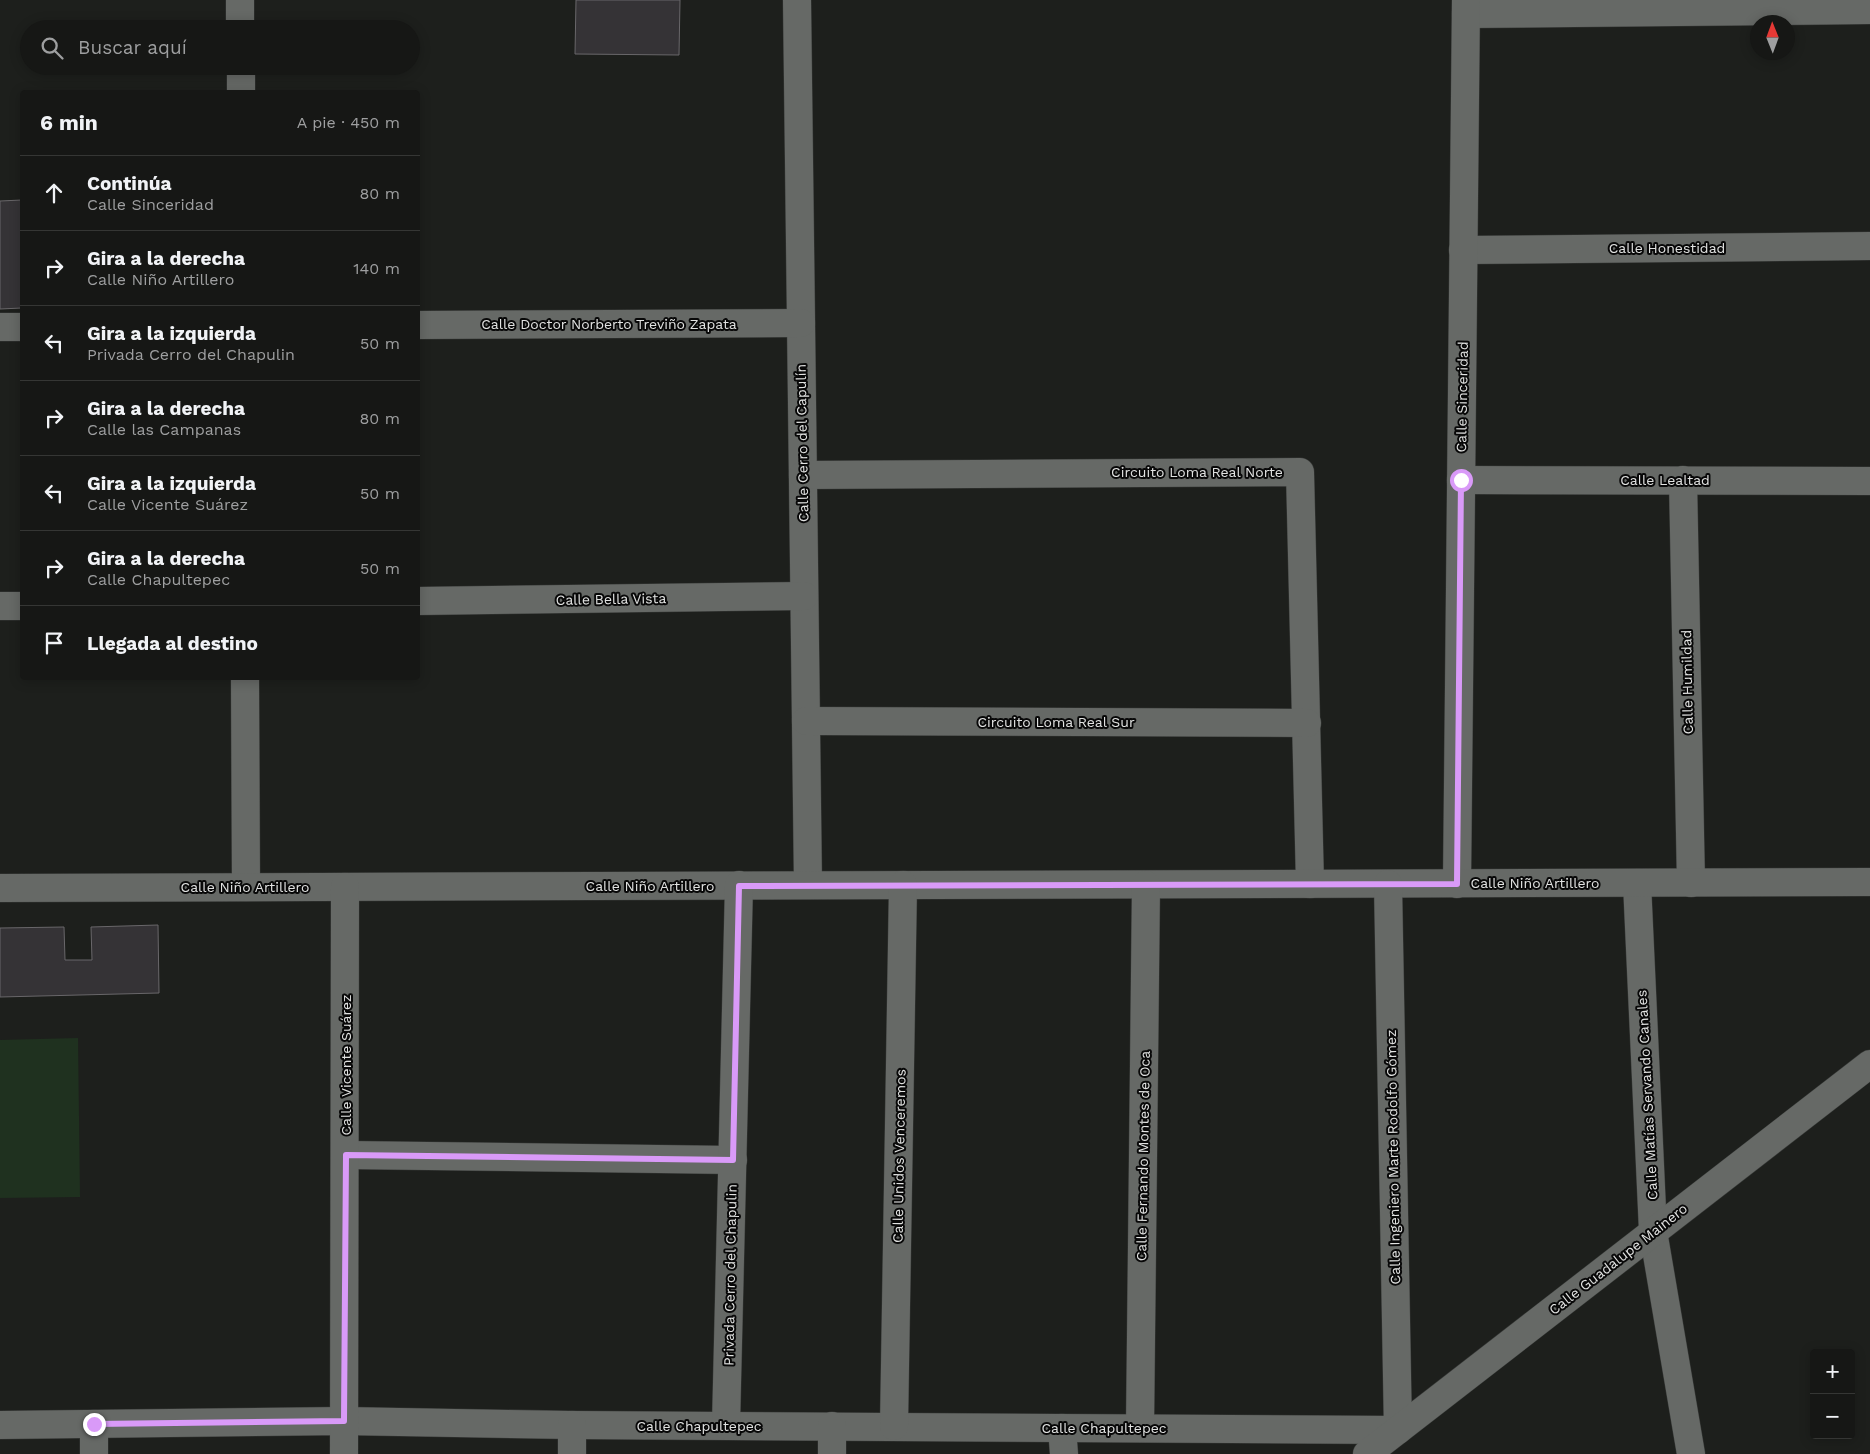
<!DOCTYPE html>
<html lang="es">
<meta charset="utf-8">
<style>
body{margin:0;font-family:"Work Sans",sans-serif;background:#232422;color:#f1f3f6}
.controls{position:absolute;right:15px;bottom:15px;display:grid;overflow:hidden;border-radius:5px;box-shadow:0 2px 12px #0003}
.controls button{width:45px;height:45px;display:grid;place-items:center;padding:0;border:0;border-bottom:1px solid #353634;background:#161715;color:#f1f3f6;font:25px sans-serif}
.compass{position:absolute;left:1750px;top:15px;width:45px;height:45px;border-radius:50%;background:#161715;box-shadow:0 2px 12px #0003;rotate:359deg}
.stop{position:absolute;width:15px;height:15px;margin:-11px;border:4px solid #d99af8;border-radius:50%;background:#fff}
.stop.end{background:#d99af8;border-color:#fff;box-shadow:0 1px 5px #0008}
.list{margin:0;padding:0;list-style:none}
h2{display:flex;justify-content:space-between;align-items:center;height:65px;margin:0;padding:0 20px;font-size:21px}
h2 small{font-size:16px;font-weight:400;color:#9e9fa0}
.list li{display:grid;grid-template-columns:32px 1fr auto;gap:15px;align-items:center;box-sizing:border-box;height:75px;padding:0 20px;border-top:1px solid #353634}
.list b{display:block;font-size:19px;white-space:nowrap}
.list p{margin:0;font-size:16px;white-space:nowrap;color:#9e9fa0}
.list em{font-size:16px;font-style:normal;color:#9e9fa0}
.icon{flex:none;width:28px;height:28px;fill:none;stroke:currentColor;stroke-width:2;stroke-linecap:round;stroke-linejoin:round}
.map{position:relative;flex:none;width:1870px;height:1454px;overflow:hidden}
.search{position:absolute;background:#161715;box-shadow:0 2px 12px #0003;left:20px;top:20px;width:400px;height:55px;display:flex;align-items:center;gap:12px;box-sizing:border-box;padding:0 18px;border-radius:28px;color:#9e9fa0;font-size:19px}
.panel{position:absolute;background:#161715;box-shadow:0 2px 12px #0003;left:20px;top:90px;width:400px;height:590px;border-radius:5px}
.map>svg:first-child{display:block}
.green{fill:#1f311f}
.building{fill:#353336;stroke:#69676a}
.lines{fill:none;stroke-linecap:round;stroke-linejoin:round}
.minor-casing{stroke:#373937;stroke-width:29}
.minor{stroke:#666966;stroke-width:28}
.route{stroke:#d99af8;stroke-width:6}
.labels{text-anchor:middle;stroke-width:4;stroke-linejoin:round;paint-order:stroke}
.street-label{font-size:14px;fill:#e2e3e2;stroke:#080808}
</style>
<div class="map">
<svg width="1870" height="1454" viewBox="0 0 1870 1454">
<rect width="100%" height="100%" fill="#1d1f1c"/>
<!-- green -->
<path class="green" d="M78,1038L80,1197L0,1198V1040Z"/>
<!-- building -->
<g class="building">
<path d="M576,0H680L679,55L575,54Z"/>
<path d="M22,200V308L0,309V201Z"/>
<path d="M158,925L159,993L0,997V928L64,927L65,960H92L91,927Z"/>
</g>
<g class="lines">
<defs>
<g id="minor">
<path d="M240,0V29"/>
<path d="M797,0L808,885"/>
<path d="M1466,14L1870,10"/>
<path d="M241,66V92"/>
<path d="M1463,250L1870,246"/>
<path d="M418,325L801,323"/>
<path d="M0,327H22"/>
<path d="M803,475L1300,472L1310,884"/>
<path d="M1461,480L1870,481"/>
<path d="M1683,480L1691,883"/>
<path d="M418,601L804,596"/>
<path d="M0,606H22"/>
<path d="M245,678L246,887"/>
<path d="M806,721L1307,723"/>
<path d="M1637,883L1653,1231L1691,1454"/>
<path d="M1457,884L1466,0"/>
<path d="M0,888L1870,882"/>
<path d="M346,1155L733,1160"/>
<path d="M0,1425L344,1421L572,1425L1398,1430L1388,884"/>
<path d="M572,1425V1454"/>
<path d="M726,1425L739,885"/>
<path d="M894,1426L903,885"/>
<path d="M1062,1428L1064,1454"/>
<path d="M1140,1428L1146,885"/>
<path d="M94,1454V1424"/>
<path d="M344,1454L345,887"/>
<path d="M832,1454V1426"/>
<path d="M1367,1454L1870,1064"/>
</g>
</defs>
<!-- minor casing -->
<use href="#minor" class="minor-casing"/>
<!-- minor -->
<use href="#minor" class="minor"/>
</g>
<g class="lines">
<!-- route -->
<path class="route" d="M94,1424L344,1421L346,1155L733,1160L739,886L1457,884L1461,480"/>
</g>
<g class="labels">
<!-- street labels -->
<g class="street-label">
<text x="1667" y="253">Calle Honestidad</text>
<text x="609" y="329">Calle Doctor Norberto Treviño Zapata</text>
<text transform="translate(1462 397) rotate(-89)" y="5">Calle Sinceridad</text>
<text transform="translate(802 443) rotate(-91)" y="5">Calle Cerro del Capulín</text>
<text x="1197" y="477">Circuito Loma Real Norte</text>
<text x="1665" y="485">Calle Lealtad</text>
<text transform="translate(611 599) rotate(-1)" y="5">Calle Bella Vista</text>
<text transform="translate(1687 682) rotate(-91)" y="5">Calle Humildad</text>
<text x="1056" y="727">Circuito Loma Real Sur</text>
<text x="1535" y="888">Calle Niño Artillero</text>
<text x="650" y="891">Calle Niño Artillero</text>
<text x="245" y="892">Calle Niño Artillero</text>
<text transform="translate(346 1065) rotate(-90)" y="5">Calle Vicente Suárez</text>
<text transform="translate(1647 1095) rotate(-93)" y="5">Calle Matías Servando Canales</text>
<text transform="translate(899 1156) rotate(-89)" y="5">Calle Unidos Venceremos</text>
<text transform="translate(1143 1156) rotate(-89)" y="5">Calle Fernando Montes de Oca</text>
<text transform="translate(1393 1157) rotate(-91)" y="5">Calle Ingeniero Marte Rodolfo Gómez</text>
<text transform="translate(1618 1259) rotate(-38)" y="5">Calle Guadalupe Mainero</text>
<text transform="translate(730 1275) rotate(-89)" y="5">Privada Cerro del Chapulin</text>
<text x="699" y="1431">Calle Chapultepec</text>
<text x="1104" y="1433">Calle Chapultepec</text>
</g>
</g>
</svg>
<div class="controls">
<button>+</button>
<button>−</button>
</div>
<svg class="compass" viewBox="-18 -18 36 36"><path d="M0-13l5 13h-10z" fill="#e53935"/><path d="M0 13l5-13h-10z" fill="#9e9fa0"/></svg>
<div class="stop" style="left:1461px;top:480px"></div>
<div class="stop end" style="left:94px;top:1424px"></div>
<div class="search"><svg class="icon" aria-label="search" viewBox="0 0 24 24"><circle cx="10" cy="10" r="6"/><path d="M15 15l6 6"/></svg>Buscar aquí</div>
<section class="panel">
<h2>6 min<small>A pie · 450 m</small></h2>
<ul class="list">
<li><svg class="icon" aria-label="ahead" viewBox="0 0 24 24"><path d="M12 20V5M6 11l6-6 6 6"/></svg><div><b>Continúa</b><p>Calle Sinceridad</p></div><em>80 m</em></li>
<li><svg class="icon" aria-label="right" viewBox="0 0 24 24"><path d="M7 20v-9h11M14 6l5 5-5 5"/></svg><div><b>Gira a la derecha</b><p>Calle Niño Artillero</p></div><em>140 m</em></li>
<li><svg class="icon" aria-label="left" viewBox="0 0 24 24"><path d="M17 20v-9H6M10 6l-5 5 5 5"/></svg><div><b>Gira a la izquierda</b><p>Privada Cerro del Chapulin</p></div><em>50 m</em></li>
<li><svg class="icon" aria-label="right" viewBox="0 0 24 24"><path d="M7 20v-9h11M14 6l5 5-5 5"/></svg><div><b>Gira a la derecha</b><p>Calle las Campanas</p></div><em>80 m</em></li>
<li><svg class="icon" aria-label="left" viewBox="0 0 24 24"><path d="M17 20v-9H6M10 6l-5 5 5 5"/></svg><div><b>Gira a la izquierda</b><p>Calle Vicente Suárez</p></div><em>50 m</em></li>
<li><svg class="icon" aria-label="right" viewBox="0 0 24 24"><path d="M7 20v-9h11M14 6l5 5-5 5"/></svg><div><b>Gira a la derecha</b><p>Calle Chapultepec</p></div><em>50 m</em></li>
<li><svg class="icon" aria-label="arrive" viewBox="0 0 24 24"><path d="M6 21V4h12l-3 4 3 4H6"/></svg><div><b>Llegada al destino</b></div></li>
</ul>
</section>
</div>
